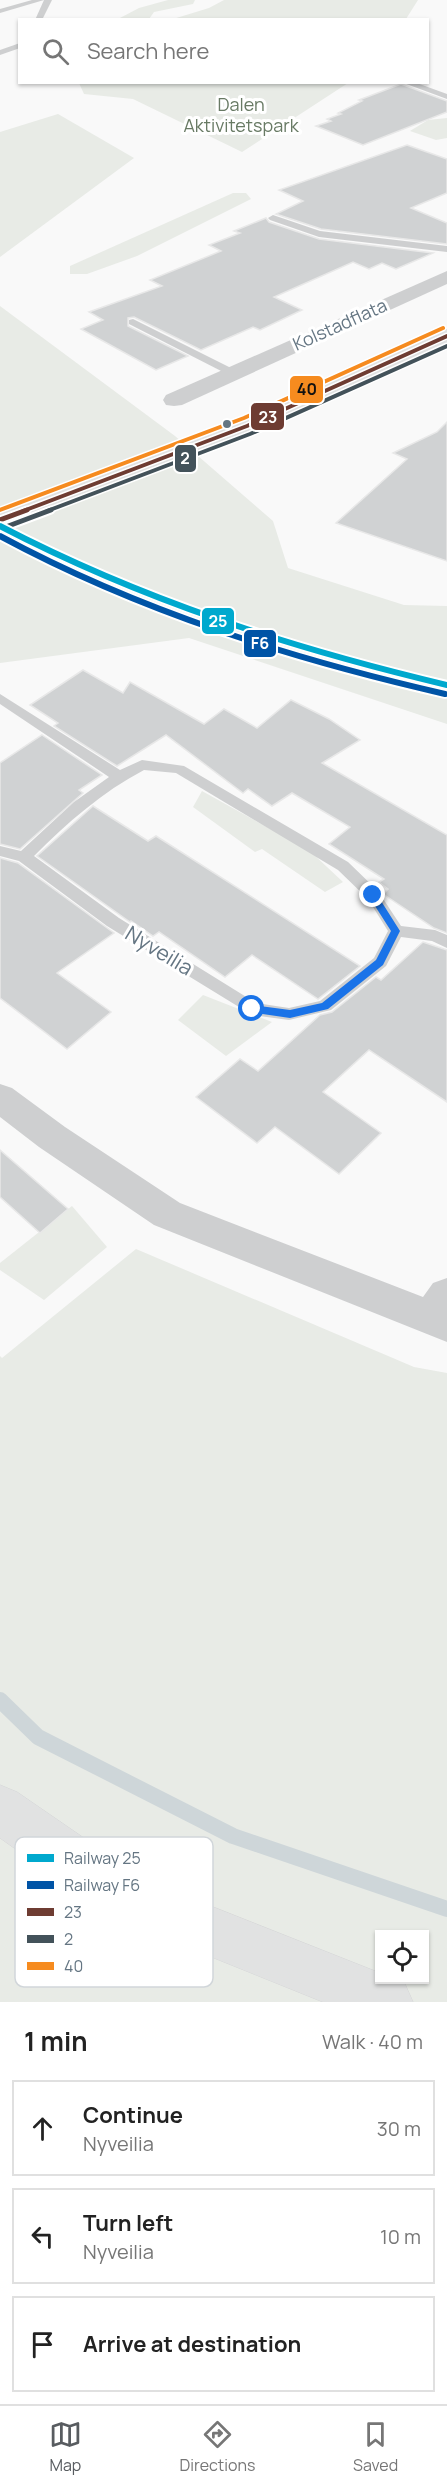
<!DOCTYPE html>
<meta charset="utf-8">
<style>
body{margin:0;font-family:Manrope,sans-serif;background:#f2f2f2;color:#222}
.controls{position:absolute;right:18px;bottom:18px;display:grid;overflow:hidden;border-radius:0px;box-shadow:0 2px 4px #0004}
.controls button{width:54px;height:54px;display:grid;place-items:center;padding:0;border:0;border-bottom:2px solid #e0e0e0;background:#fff;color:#222;font:30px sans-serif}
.stop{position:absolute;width:18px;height:18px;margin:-14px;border:4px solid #1a73e8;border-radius:50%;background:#fff}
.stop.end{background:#1a73e8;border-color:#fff;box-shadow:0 2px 6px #0008}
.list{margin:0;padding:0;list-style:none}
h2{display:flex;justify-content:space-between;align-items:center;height:78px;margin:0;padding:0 24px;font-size:26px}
h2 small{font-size:20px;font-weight:400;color:#767676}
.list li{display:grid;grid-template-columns:39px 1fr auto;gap:18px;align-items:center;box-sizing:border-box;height:96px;margin:0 12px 12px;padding:0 12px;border:2px solid #e0e0e0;border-radius:0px}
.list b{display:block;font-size:22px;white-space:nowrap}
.list p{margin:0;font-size:20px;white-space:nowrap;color:#767676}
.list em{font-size:20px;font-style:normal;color:#767676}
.icon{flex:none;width:33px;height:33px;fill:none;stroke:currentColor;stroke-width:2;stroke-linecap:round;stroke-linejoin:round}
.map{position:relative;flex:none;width:447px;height:2002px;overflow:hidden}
.search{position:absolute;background:#fff;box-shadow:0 2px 4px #0004;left:18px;right:18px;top:18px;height:66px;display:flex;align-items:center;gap:15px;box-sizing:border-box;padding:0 21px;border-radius:0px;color:#767676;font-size:22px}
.sheet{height:402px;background:#fff}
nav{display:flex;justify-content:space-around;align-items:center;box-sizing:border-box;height:84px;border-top:2px solid #e0e0e0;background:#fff;font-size:16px;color:#767676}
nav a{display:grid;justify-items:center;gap:3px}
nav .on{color:#585c60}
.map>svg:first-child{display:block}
.green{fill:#e8ebe6;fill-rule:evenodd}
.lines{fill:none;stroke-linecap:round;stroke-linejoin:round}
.stream{stroke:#ced6d9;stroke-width:16}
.building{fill:#d0d2d3;stroke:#e8e8e8;stroke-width:1.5}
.secondary-casing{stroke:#d5d6d7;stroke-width:1}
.service{fill:#cecfd0;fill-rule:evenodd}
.minor{fill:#cecfd0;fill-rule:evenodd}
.secondary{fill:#e1e2e2;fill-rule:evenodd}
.bus-1-far1-casing{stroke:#fff;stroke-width:7}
.bus-1-casing{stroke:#fff;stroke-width:9}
.bus-2-far1-casing{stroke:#fff;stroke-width:7}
.bus-2-casing{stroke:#fff;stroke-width:9}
.bus-3-casing{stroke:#fff;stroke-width:7}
.bus-1-far1{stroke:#6e3c32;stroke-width:4}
.bus-1{stroke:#6e3c32;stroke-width:5}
.bus-2-far1{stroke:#43525a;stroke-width:4}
.bus-2{stroke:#43525a;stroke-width:5}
.bus-3{stroke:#f68b1f;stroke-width:4}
.rail-1-casing{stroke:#fff;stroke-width:10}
.rail-2-casing{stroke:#fff;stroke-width:10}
.rail-1{stroke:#00a9ce;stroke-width:6}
.rail-2{stroke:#0054a6;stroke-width:6}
.route{fill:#1a73e8}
.bus-dot{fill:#657683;stroke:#fff;stroke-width:2}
.labels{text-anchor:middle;stroke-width:6;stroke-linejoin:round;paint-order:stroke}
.far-park-label{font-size:18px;fill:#687a64;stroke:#fff}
.far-street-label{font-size:18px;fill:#657683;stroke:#fff}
.street-label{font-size:21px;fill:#657683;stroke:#fff}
.key{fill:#fff;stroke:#d1d6da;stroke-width:1.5}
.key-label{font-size:16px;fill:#657683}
.line-badge{stroke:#fff;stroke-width:2}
.badge-label{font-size:16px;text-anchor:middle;font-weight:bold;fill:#fff}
.pale-badge-label{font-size:16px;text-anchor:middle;font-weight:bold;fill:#111}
</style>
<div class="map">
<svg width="447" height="2002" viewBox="0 0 447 2002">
<rect width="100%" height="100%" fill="#f9f9f9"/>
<!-- green -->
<g class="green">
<path d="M168,0H195L193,4L154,12L149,19H118L139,8Z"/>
<path d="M224,0H418L406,19H173L209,8Z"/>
<path d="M79,83H348L242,152L133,99L84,94Z"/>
<path d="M58,114L134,158L0,257V132Z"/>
<path d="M447,118V138L436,140L410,131L428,120Z"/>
<path d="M233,193H246L251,199L137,256L87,274H70V266Z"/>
<path d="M0,306L175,436L273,521L288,568L404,605L447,606V724L189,638L0,663Z"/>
<path d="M202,791L310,851L343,882L325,892L262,849L255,852L193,807Z"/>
<path d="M203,995L272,1022L226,1056L178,1020Z"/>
<path d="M72,1206L107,1247L44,1300L0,1270V1263Z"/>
<path d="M136,1249L414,1367L447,1373V2002H0V1356L2,1358ZM380,1934H424V1980H380Z"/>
</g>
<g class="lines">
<!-- stream -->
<path class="stream" d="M0,1700L38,1737L233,1836L447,1909"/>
</g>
<!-- building -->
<g class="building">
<path d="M401,84L447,101V112L363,145L316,126L331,121L327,119L341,114L338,113L362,101L359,100Z"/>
<path d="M407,145L447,159V193L411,208L447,223V244L321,229L276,214L303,201L279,190Z"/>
<path d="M266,218L269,222L319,239L433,253L396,269L382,263L369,269L353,262L274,297L302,310L260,330L253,327L201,350L134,317L128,318V326L188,356L156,370L81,329L103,320L89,312L162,286L150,280L221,251L209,245L240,233L234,231Z"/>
<path d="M447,422V561L336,523L407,459L393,453L437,432Z"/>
<path d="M83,670L123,693L130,682L204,724L224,709L257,728L291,700L329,719L360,740L322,763L447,835V933L434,928L383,894L388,889L379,882L384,879L329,844L350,827L292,793L272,806L248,789L243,793L166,735L117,766L54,726L58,723L30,705Z"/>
<path d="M42,735L102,775L79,790L83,793L20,849L0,844V763Z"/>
<path d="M93,806L148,841L156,836L360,966L318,999L252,955L225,977L159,932L153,936L131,921L130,922L37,856Z"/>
<path d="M0,858L18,863L114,933L57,973L111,1012L67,1049L0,998Z"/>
<path d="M423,942L447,950V1102L369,1050L323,1092L381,1133L339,1174L275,1127L257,1143L196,1097L240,1059L258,1071L320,1015L332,1012L376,977L381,980Z"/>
<path d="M0,1150L68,1209L40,1233L0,1197Z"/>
</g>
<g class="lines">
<defs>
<g id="secondary">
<path d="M447,330V344L255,431L0,527V512L239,421Z"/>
<path d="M0,1785L17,1792L145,1880L380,1973V1980H395L405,1984L413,2002H323L110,1916L0,1838Z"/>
</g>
</defs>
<!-- secondary casing -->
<use href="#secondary" class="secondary-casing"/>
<!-- service -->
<g class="service">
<path d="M32,0H44L0,13V9Z"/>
<path d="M44,0H52L42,20H35Z"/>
<path d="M20,43V48L0,55V50Z"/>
<path d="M401,82H414L447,94V99Z"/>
<path d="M273,215L320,231L447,246V252L319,237L270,220L268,218Z"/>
<path d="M133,319L237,371L238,373L233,376L229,375L129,324V320Z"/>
<path d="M0,694L120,770L142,760L184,766L348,862L378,891L401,926L435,930L447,935V948L432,941L401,937L386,966L331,1010L289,1020L252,1015L107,926L19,861L0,856V846L21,851L74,802L109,777L0,704ZM144,770L176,773L338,870L368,899L388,931L374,958L320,1001L289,1008L256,1003L119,918L34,856C67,823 102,792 144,770Z"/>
</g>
<!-- minor -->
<g class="minor">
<path d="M447,271V284L182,405L174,406L166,405L163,400L166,395Z"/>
<path d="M0,1084L12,1088L65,1127L180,1203L423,1297L433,1283L447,1278V1342L154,1225L39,1147L0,1117Z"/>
</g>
<!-- secondary -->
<use href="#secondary" class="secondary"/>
<defs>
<path id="bus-1-far1" d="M23,511L247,426L447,336"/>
<path id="bus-1" d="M0,520L27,510"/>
<path id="bus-2-far1" d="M47,511L250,434L447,346"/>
<path id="bus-2" d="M3,528L51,510"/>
<path id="bus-3" d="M0,510L244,418L443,328"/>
</defs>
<!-- bus-1-far1 casing -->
<use href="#bus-1-far1" class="bus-1-far1-casing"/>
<!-- bus-1 casing -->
<use href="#bus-1" class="bus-1-casing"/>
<!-- bus-2-far1 casing -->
<use href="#bus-2-far1" class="bus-2-far1-casing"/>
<!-- bus-2 casing -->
<use href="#bus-2" class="bus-2-casing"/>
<!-- bus-3 casing -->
<use href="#bus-3" class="bus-3-casing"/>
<!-- bus-1-far1 -->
<use href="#bus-1-far1" class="bus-1-far1"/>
<!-- bus-1 -->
<use href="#bus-1" class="bus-1"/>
<!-- bus-2-far1 -->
<use href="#bus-2-far1" class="bus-2-far1"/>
<!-- bus-2 -->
<use href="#bus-2" class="bus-2"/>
<!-- bus-3 -->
<use href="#bus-3" class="bus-3"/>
<defs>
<path id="rail-1" d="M0,526C142,600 291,648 447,685"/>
<path id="rail-2" d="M0,536C139,611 292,659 445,694"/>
</defs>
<!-- rail-1 casing -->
<use href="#rail-1" class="rail-1-casing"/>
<!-- rail-2 casing -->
<use href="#rail-2" class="rail-2-casing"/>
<!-- rail-1 -->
<use href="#rail-1" class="rail-1"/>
<!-- rail-2 -->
<use href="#rail-2" class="rail-2"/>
</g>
<!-- route -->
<path class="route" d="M373,892L376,893L400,931L383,965L328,1009L290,1018L248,1012V1006L252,1005L290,1010L322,1003L376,960L391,931L368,895Z"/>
<!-- markers -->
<circle class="bus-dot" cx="227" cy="424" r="5"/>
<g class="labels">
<!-- far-park labels -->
<g class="far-park-label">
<text x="241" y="111">Dalen<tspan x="241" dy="21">Aktivitetspark</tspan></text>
</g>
<!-- far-street labels -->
<g class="far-street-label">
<text transform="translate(340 325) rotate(-24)" y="6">Kolstadflata</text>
</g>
<!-- street labels -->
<g class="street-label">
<text transform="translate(159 951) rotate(31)" y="7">Nyveilia</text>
</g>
</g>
<!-- legend -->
<rect x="15" y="1837" width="198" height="150" rx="9" class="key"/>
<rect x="27" y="1854" width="27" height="8" fill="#00a9ce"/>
<rect x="27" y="1881" width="27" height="8" fill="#0054a6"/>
<rect x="27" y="1908" width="27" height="8" fill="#6e3c32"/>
<rect x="27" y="1935" width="27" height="8" fill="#43525a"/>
<rect x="27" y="1962" width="27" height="8" fill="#f68b1f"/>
<g class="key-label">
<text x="64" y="1864">Railway 25</text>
<text x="64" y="1891">Railway F6</text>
<text x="64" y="1918">23</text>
<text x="64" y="1945">2</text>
<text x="64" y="1972">40</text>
</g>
<g class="line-badge">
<rect x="289" y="375" width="35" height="29" rx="6" fill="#f68b1f"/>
<rect x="250" y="402" width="35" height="29" rx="6" fill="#6e3c32"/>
<rect x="174" y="444" width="23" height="29" rx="6" fill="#43525a"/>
<rect x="201" y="607" width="34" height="28" rx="6" fill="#00a9ce"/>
<rect x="243" y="629" width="34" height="29" rx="6" fill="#0054a6"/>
</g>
<g class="badge-label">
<text x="268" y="423">23</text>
<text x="185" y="464">2</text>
<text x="218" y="627">25</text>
<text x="260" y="649">F6</text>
</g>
<g class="pale-badge-label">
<text x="307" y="395">40</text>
</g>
</svg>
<div class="controls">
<button><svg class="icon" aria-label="locate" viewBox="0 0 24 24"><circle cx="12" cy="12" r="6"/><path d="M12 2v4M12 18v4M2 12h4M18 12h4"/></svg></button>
</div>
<div class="stop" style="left:252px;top:1009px"></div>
<div class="stop end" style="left:373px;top:895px"></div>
<div class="search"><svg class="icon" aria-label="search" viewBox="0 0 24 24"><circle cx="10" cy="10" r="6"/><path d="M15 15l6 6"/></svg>Search here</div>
</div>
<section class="sheet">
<h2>1 min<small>Walk · 40 m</small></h2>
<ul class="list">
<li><svg class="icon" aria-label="ahead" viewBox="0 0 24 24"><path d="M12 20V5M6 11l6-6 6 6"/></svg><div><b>Continue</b><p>Nyveilia</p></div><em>30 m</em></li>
<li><svg class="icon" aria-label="left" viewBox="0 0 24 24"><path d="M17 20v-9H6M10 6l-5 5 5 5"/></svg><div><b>Turn left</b><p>Nyveilia</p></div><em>10 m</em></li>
<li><svg class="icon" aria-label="arrive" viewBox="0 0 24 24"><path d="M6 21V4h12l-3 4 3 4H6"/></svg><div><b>Arrive at destination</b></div></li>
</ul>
</section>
<nav>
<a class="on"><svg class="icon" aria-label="map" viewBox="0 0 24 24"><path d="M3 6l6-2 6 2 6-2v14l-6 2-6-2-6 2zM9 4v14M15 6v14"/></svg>Map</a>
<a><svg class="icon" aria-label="directions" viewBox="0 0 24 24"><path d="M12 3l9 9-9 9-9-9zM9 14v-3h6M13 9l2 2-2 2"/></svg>Directions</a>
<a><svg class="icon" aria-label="saved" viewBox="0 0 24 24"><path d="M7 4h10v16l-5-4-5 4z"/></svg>Saved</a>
</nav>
